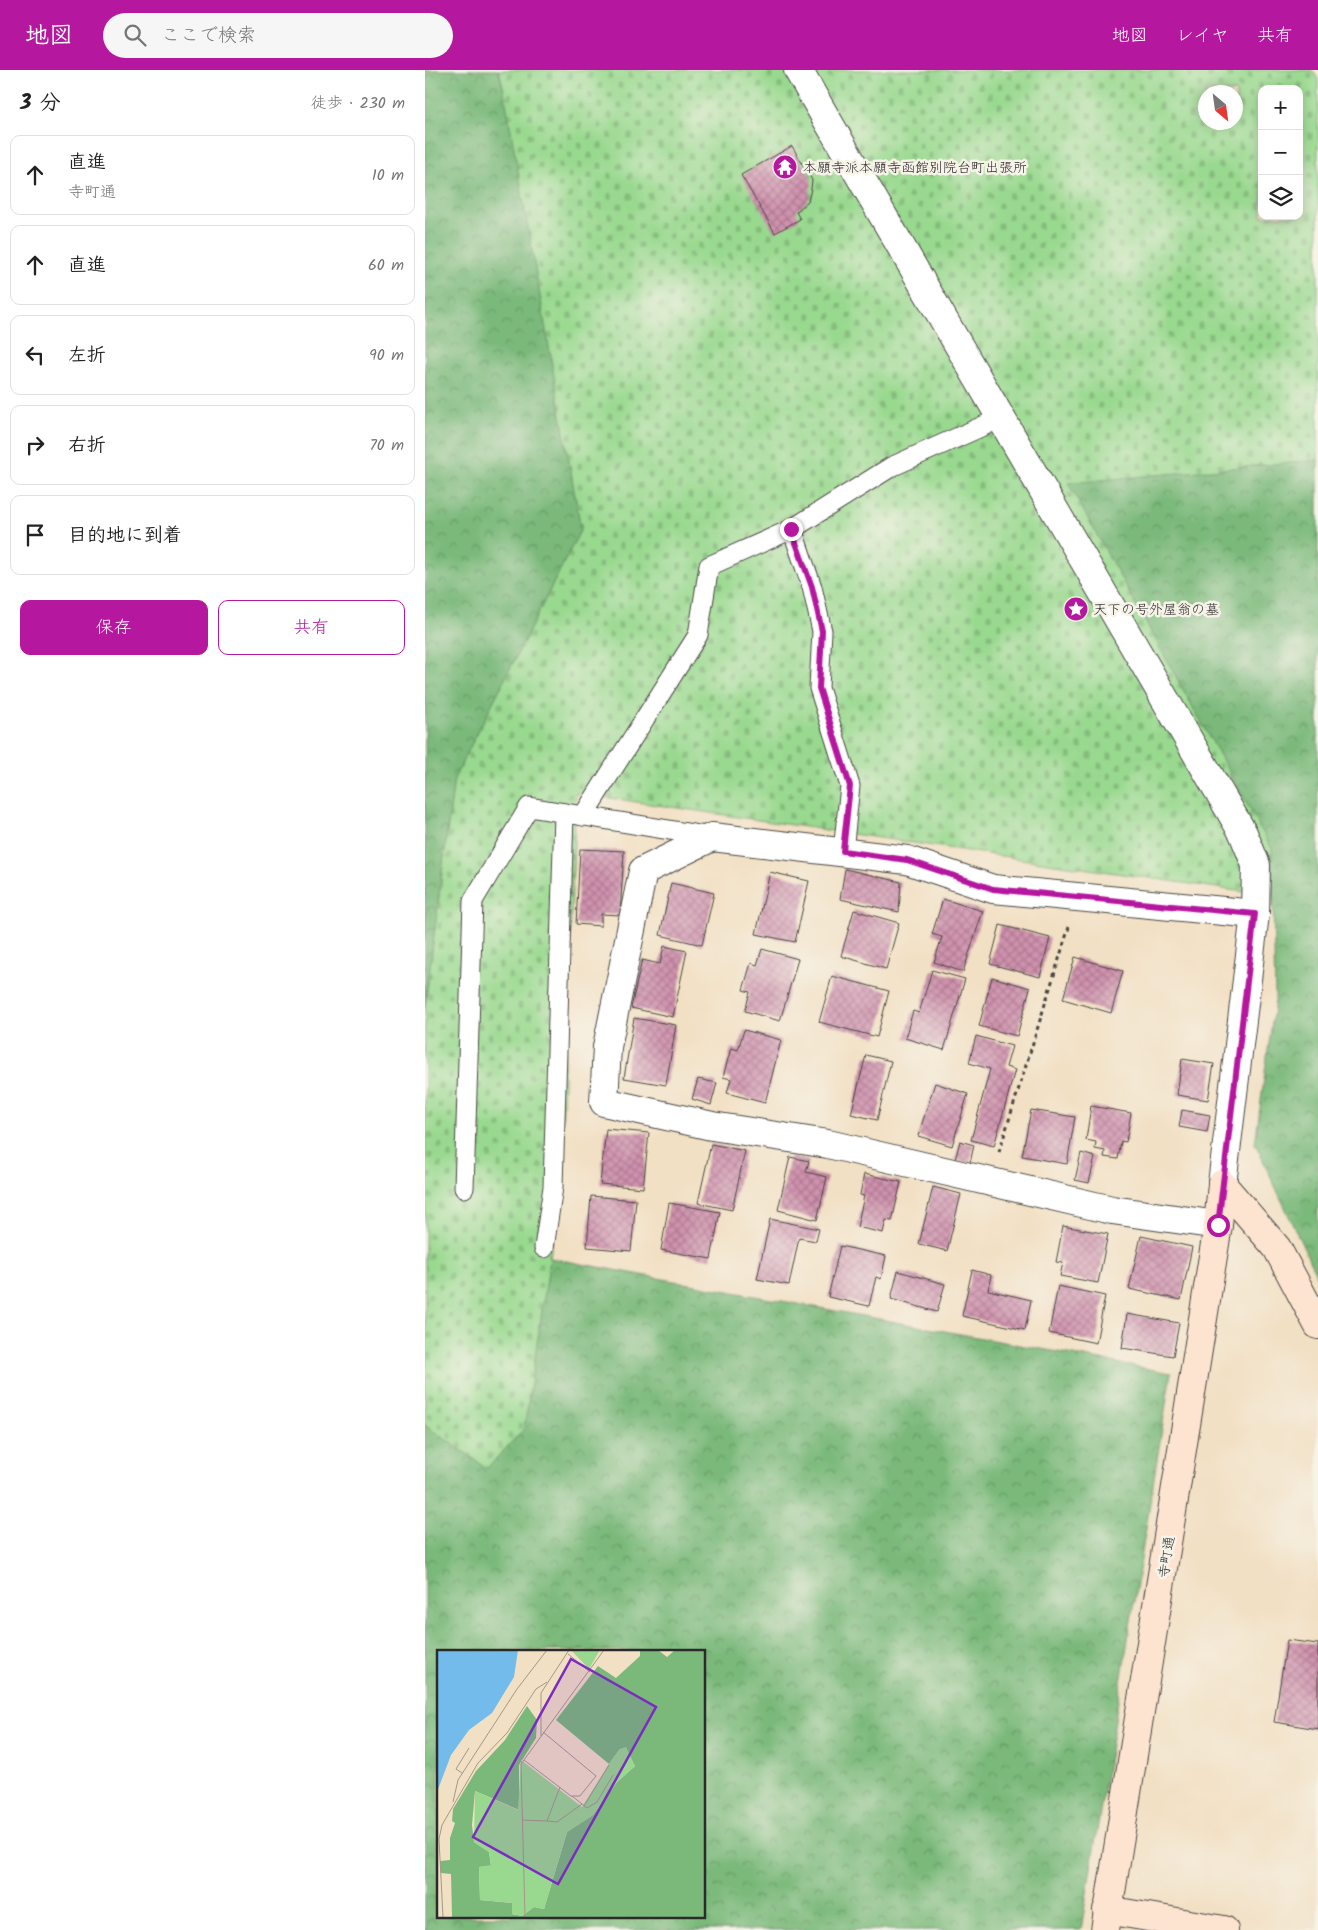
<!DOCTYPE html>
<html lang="ja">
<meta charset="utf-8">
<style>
body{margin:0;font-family:Kalam,"Klee One",sans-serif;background:#f6f6f6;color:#222}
.controls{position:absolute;right:15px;top:15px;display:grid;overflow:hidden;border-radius:10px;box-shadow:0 2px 12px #0003}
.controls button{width:45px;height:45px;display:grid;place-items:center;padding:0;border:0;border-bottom:1px solid #e0e0e0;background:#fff;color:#222;font:25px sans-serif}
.compass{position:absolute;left:773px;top:15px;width:45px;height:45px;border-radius:50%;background:#fff;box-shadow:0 2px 12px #0003;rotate:151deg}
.stop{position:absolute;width:15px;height:15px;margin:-11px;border:4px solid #b5179e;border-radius:50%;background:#fff}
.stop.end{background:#b5179e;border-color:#fff;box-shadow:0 1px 5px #0008}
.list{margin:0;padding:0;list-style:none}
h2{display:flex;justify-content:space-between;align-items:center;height:65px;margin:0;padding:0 20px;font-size:21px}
h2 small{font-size:16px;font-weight:400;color:#767676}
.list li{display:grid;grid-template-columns:32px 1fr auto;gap:15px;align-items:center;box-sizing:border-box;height:80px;margin:0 10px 10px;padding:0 10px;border:1px solid #e0e0e0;border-radius:10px}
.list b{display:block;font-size:19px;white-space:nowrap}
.list p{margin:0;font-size:16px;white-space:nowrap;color:#767676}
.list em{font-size:16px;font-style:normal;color:#767676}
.actions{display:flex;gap:10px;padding:15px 20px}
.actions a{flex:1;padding:11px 0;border:1px solid #b5179e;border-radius:10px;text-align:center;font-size:18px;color:#b5179e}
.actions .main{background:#b5179e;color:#fff}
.icon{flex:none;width:28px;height:28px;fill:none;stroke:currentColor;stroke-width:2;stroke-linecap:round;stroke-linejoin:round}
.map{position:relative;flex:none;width:893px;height:1860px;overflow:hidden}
header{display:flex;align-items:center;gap:30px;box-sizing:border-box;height:70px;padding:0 25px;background:#b5179e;color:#fff}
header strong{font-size:24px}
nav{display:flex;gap:28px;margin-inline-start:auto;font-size:18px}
.search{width:350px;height:45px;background:#f6f6f6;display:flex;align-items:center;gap:12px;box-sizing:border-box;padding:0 18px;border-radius:28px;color:#767676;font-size:19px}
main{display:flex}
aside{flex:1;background:#fff}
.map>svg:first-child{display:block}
.forest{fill:url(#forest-crowns);stroke:#527252;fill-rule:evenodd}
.cemetery{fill:url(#cemetery-stones);stroke:#62825d;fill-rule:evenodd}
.building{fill:url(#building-cross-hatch)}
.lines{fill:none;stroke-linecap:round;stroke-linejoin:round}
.lane-casing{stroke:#494642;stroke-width:21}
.street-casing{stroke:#494642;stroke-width:30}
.secondary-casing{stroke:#494642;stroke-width:30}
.path{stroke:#494642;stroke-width:3;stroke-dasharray:4 4;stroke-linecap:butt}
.lane{stroke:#fff;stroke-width:19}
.street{stroke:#fff;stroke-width:28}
.secondary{stroke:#fde4d1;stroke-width:28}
.route{stroke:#b5179e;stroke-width:6}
.labels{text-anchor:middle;stroke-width:5;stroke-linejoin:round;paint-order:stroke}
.poi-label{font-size:14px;fill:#2b2b2b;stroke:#f7f3e8;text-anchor:start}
.street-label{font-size:14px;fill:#2b2b2b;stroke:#f7f3e8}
.inset-road{fill:none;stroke:#a29887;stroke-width:1}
.view{fill:#7b2cbf;fill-opacity:0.15;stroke:#7b2cbf;stroke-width:2.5}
.inset-edge{fill:none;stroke:#2b2b2b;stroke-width:2.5}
</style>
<header>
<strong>地図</strong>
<div class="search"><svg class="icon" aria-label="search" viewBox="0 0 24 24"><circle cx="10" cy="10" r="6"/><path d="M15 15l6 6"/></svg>ここで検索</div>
<nav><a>地図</a><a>レイヤ</a><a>共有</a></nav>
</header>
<main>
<aside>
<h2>3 分<small>徒歩 · 230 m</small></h2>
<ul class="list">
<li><svg class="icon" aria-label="ahead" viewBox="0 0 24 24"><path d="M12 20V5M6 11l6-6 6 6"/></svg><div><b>直進</b><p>寺町通</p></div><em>10 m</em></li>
<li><svg class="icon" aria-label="ahead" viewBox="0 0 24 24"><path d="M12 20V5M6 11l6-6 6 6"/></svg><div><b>直進</b></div><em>60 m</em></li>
<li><svg class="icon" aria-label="left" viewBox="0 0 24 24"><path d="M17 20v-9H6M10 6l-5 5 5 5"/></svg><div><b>左折</b></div><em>90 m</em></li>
<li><svg class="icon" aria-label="right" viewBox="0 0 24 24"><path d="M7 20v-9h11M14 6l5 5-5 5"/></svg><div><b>右折</b></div><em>70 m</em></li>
<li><svg class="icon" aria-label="arrive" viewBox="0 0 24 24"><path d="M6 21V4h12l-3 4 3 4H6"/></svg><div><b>目的地に到着</b></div></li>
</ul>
<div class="actions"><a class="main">保存</a><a>共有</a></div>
</aside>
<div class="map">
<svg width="893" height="1860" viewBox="0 0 893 1860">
<defs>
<pattern id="forest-crowns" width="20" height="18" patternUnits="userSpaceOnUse" patternTransform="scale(1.25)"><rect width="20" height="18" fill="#7ab97a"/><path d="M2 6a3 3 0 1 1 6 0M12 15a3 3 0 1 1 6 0" fill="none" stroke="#649764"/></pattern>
<pattern id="cemetery-stones" width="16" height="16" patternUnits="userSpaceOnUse" patternTransform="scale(1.25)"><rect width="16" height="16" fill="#99d98f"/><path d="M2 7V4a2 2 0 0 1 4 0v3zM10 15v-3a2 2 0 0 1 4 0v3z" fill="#84ba7c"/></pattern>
<pattern id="building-cross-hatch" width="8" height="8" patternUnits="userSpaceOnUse" patternTransform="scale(1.25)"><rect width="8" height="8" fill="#d092ae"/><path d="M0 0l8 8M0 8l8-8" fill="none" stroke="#a9778e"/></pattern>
</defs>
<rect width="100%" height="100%" fill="#f7f3e8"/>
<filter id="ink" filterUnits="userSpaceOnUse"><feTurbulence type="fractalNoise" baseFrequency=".02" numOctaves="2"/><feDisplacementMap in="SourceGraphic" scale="10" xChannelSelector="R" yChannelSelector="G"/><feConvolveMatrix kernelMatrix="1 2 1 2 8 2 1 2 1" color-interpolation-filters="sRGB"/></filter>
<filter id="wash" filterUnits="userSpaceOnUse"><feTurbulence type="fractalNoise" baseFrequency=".0096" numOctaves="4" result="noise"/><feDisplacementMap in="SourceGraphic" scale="20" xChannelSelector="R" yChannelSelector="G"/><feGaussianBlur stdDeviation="1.12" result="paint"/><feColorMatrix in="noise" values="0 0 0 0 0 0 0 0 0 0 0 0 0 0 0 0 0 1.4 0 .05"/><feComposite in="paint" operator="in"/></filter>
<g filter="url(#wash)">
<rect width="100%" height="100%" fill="#f2e0c4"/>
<!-- forest -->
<g class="forest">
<path d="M0,0H73L79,20L156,459L29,709L0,937Z"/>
<path d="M893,390V1209L830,1073L850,930L847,779L643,413Z"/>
<path d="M125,1188L746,1303L656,1860H0V1355L62,1398L99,1359ZM14,1581H279V1846H14Z"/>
</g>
<!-- cemetery -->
<path class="cemetery" d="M74,0H887L893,9V390L643,413L847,779L846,826L151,723L135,1109L125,1188L99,1359L62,1398L0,1355V937L29,709L156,459L79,21ZM837,19H874V146H837ZM781,22H811V52H781Z"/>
<g id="blocks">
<!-- building -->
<g class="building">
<path d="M367,76L387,110L386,119L383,131L371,142L375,149L350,163L316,105Z"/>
<path d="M155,779L199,781L195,845L176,844V856L151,854Z"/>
<path d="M420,799L476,812L474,842L415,829Z"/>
<path d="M345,802L384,811L370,872L331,864Z"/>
<path d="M246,813L289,823L277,875L235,865Z"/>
<path d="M518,829L558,841L538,902L509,892L517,867L507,864Z"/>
<path d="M429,840L474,853L461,899L416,886Z"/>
<path d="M575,855L625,868L615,907L565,894Z"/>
<path d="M239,876L262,881L248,947L206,938L217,890L235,894Z"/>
<path d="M337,879L373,889L355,951L320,941L325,922L318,920L326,893L332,895Z"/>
<path d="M650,887L698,901L686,943L638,929Z"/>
<path d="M507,900L540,909L519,980L480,968L488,941L494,943Z"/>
<path d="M407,906L464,921L452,967L394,952Z"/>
<path d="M567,907L605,918L592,966L554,956Z"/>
<path d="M209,948L251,955L241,1015L199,1008Z"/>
<path d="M319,960L356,970L340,1033L302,1023L306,1009L298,1007L306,978L313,980Z"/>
<path d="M551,966L587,976L581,997L590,1000L569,1076L546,1070L565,999L544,993Z"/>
<path d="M441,985L466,991L452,1050L426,1044Z"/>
<path d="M757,989L789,994L783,1030L752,1025Z"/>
<path d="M273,1009L292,1013L286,1035L267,1029Z"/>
<path d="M510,1013L543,1024L527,1076L493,1066Z"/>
<path d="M666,1036L706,1043L701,1072L696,1071L693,1089L679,1087L680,1081L670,1079L671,1072L661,1070Z"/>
<path d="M606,1040L650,1047L642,1094L597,1086Z"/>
<path d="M757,1040L785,1045L782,1062L754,1057Z"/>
<path d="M181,1059L224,1063L218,1118L175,1114Z"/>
<path d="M535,1071L549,1075L545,1093L530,1090Z"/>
<path d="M286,1074L320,1081L307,1140L273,1133Z"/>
<path d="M656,1083L670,1087L664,1113L650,1110Z"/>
<path d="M365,1087L384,1091L381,1102L402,1107L392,1150L353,1140Z"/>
<path d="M439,1104L476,1112L467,1151L461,1150L458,1163L432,1157L439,1126L435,1125Z"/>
<path d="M508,1117L536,1124L522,1181L494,1174Z"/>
<path d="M166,1126L211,1130L206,1181L162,1177Z"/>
<path d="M244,1133L295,1142L286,1189L236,1180Z"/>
<path d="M345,1149L394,1159L391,1171L374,1168L364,1215L332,1209Z"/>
<path d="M638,1156L683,1164L673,1213L635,1206L638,1193L631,1192Z"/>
<path d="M716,1166L767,1177L756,1230L704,1219Z"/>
<path d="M415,1176L461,1186L456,1209L451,1207L444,1236L403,1227Z"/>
<path d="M547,1200L566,1205L563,1220L606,1230L600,1260L537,1246Z"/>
<path d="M473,1201L520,1214L512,1242L466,1229Z"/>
<path d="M633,1216L680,1226L671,1273L624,1263Z"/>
<path d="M702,1244L754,1253L748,1286L697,1278Z"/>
<path d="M862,1570L893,1574V1659L849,1652Z"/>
</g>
</g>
</g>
<g filter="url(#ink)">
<use href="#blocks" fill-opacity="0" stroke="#494642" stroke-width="1"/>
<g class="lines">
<defs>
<g id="lane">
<path d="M158,746L273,565L284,496L367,459"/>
<path d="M418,781L425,716L394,618L397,561L387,517L367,459L466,397L576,348"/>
<path d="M39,1118L48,831L104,737L287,767"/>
<path d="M119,1178L128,1117L139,743"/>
</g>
<g id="street">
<path d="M373,0L818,763L831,795L830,844L797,1114"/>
<path d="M793,1155L687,1140L403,1074L287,1056L179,1032L182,977L218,801L287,767L482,790L568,819L830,844"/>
</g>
<g id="secondary">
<path d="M797,1114L852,1178L893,1255"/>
<path d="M682,1840L799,1860"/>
<path d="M680,1860L793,1155L797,1114"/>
</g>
</defs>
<!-- lane casing -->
<use href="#lane" class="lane-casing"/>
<!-- street casing -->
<use href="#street" class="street-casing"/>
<!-- secondary casing -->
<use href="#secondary" class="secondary-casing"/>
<!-- path -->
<path class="path" d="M574,1082L644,857"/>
<!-- lane -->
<use href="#lane" class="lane"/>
<!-- street -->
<use href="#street" class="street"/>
<!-- secondary -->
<use href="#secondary" class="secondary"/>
</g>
</g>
<g class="lines" filter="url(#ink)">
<!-- route -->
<path class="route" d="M366,459L387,517L397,561L394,618L425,716L418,781L482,790L568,819L830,844L793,1155"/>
</g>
<!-- icons -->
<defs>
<symbol id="temple-disc" viewBox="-11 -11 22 22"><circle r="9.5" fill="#b5179e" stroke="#f7f3e8"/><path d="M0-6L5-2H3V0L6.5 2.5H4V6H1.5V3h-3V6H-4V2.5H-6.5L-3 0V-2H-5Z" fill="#fff"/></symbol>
<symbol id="sight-disc" viewBox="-11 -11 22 22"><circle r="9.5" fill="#b5179e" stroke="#f7f3e8"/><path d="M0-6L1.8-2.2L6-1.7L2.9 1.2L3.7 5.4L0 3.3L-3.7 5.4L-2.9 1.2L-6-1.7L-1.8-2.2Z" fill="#fff"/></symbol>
</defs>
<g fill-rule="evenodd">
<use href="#temple-disc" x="346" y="83" width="28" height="28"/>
<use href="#sight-disc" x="637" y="525" width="28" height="28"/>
</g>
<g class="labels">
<!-- poi labels -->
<g class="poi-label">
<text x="378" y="102">本願寺派本願寺函館別院台町出張所</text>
<text x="668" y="544">天下の号外屋翁の墓</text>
</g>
<!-- street labels -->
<g class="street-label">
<text transform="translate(741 1487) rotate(-81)" y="5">寺町通</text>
</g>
</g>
<!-- overview -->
<g transform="translate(12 1580)">
<rect width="268" height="268" fill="#f2e0c4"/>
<path d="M203,0H221L230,7L238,0H267V267H15L14,224L4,223L3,211L13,210V188L18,173L15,171L16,159L39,121L68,90L90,56L100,70L99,88L82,115V160L38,141L35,175L37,192L52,202L54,216L42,217L43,250L75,253V264L85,266L97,257L107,259L130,182L156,165L180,132L198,116L183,99L172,114L119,70L161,16L179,28L203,6Z" fill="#7ab97a"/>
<path d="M134,0H163L152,19ZM189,97L198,116L180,132L156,165L130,182L107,259L97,257L85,266L75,264V253L43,250L42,217L54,215L52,202L37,192L38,141L81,160L84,110L145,157L172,114L183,99Z" fill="#99d98f"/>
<path d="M0,0H81L77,27L55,63L32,80L14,105L0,142Z" fill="#73bbeb"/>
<path class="inset-road" d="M131,4L153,22M104,86V43L132,0M87,110L134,146H143L159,126L106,82M25,123L19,119L32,98M135,146L150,158L160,152L176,125M16,152L21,130L80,39L110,0M147,156L172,115M85,170L110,171L123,137M110,171L120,172L145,154M6,267L2,189L5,175L41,113L70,83L99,39L110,32M88,267L84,114L167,0"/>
<path class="view" d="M134,9L219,57L121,234L36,187Z"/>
<rect width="268" height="268" class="inset-edge"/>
</g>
</svg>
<div class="controls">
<button>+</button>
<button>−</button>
<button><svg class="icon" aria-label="layers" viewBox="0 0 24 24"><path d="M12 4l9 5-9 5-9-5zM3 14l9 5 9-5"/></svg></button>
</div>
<svg class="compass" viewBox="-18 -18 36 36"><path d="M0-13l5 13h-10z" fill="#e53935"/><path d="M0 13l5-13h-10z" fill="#767676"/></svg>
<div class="stop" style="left:793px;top:1155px"></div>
<div class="stop end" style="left:366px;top:459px"></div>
</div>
</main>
